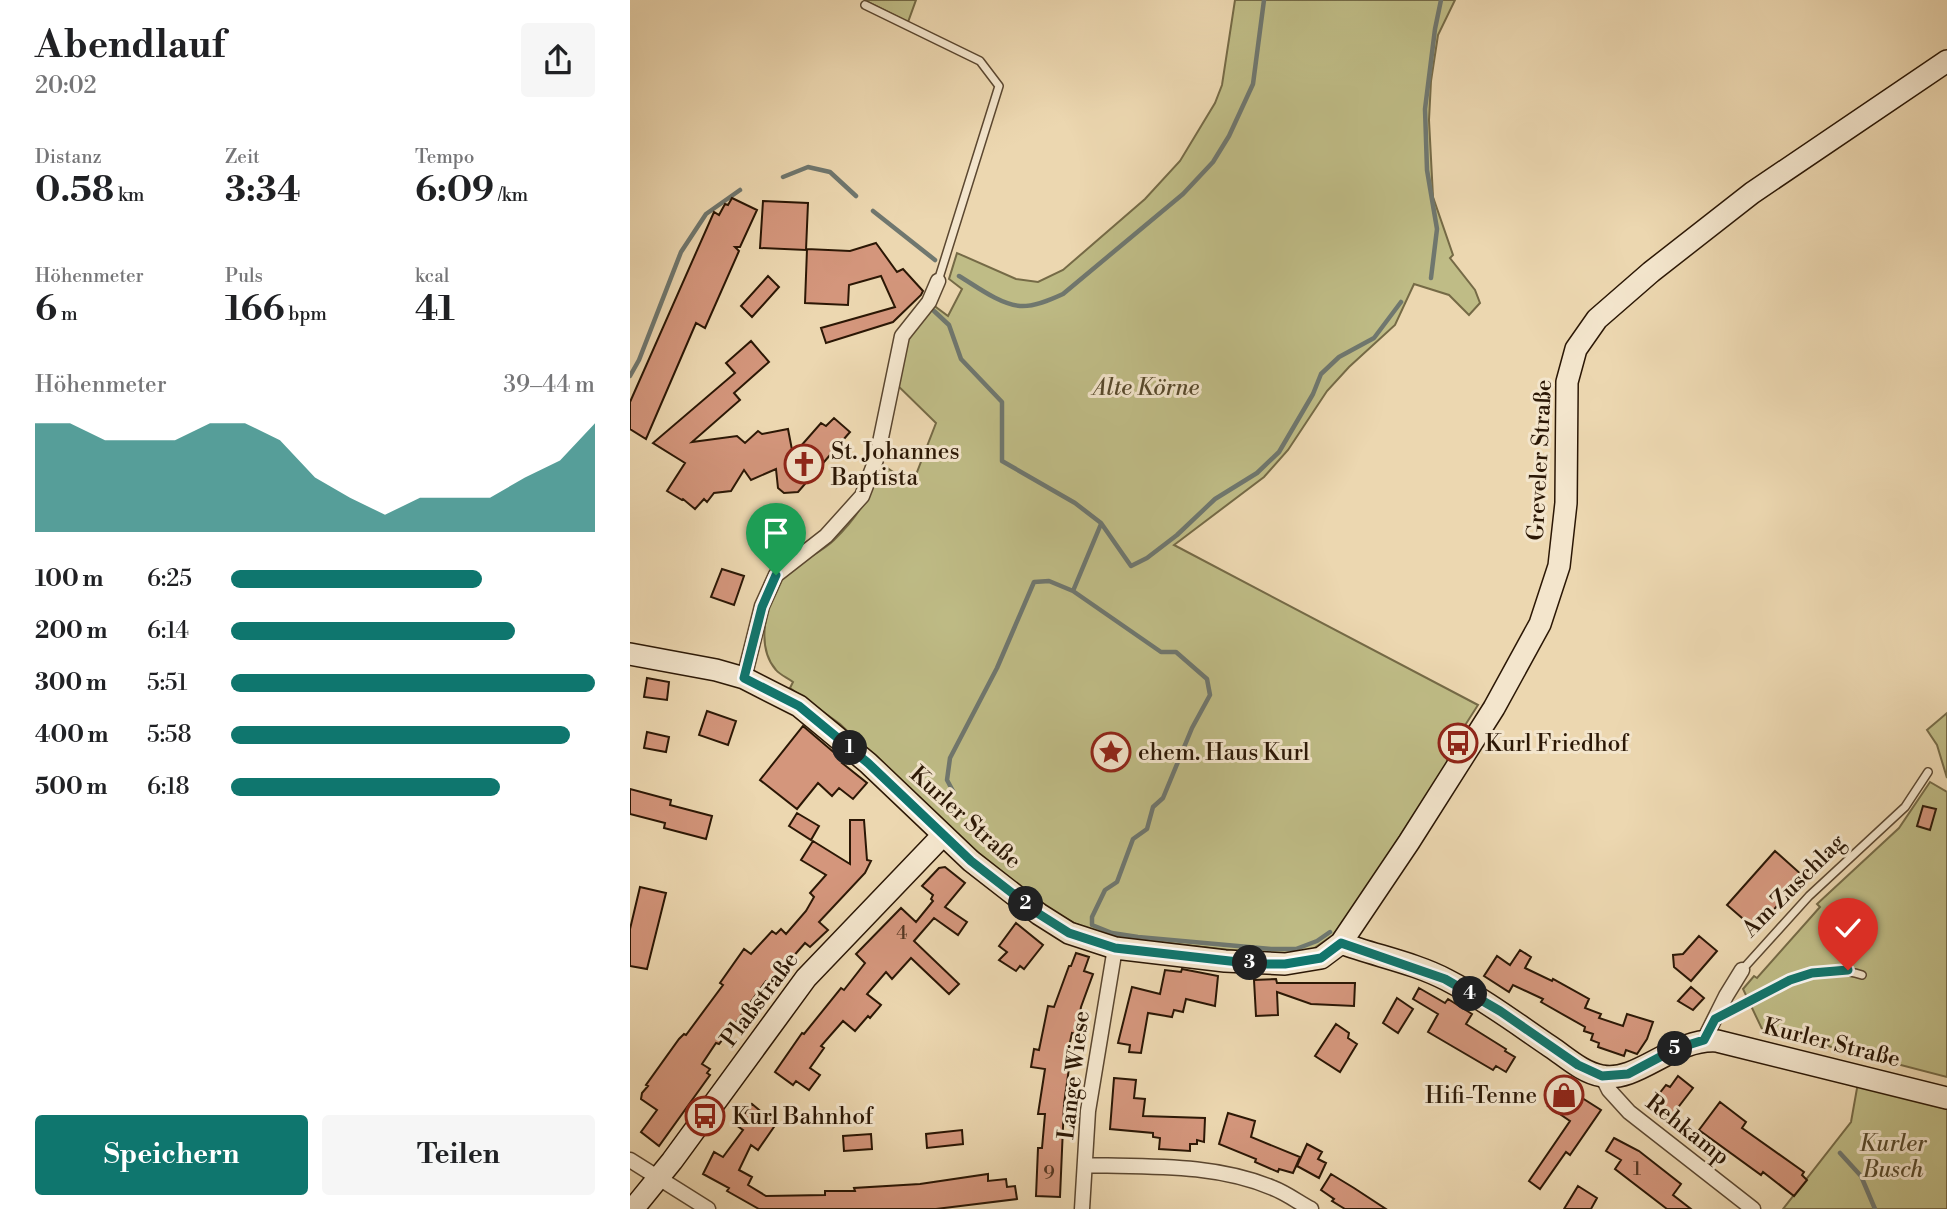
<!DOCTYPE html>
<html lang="de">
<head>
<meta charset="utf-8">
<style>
  :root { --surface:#fff; --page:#f6f6f6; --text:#202124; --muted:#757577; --accent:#0f766e }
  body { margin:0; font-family:"Libre Bodoni",serif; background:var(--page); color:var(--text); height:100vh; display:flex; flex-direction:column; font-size:26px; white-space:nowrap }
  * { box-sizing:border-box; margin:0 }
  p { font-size:23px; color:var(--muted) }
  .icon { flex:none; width:38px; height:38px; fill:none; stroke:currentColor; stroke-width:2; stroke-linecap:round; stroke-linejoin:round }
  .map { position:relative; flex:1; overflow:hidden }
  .panel { display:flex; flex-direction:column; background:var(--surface); width:630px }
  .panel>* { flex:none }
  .pin { position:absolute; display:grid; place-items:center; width:60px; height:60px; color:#fff; margin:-72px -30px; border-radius:50% 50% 50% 0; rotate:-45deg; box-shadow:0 0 7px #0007 }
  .pin .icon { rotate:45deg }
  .km { position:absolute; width:35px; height:35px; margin:-18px; border-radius:50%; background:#222; color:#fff; font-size:19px; line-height:35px; text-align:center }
  .round { display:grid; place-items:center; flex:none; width:74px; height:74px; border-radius:7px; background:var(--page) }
  .head { display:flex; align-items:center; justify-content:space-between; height:119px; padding:0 35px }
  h1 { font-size:38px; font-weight:700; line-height:52px }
  .stats { display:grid; grid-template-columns:repeat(3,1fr); gap:10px; height:119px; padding:7px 35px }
  .stats div { display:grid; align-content:center }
  .stats b { font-size:35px; font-weight:700 }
  .stats small { font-size:19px; font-weight:400 }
  .stats p { font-size:19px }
  .chart { height:196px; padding:14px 35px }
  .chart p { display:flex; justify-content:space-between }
  .chart svg { width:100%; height:126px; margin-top:7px; fill:var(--accent); opacity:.7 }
  .button { display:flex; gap:14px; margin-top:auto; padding:14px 35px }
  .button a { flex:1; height:80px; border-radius:7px; background:var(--accent); color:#fff; font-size:28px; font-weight:700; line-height:80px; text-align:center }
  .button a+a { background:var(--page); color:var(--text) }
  ul { padding:0 35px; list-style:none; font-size:23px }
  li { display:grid; grid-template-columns:112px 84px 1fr; align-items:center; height:52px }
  li i { height:18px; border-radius:9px; background:var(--accent) }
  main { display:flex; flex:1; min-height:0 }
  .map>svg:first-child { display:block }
  .green { fill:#bfbc86; stroke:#756a46; stroke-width:2 }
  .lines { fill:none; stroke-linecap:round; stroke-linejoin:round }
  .stream { stroke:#6f776f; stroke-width:4.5 }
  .building { fill:#d4967c; stroke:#2b1705; stroke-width:2 }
  .lane-casing { stroke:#5b4730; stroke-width:10 }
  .street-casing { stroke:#5b4730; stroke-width:17 }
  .secondary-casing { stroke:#2b1705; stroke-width:24 }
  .lane { stroke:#f3e5cc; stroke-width:7 }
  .street { stroke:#f3e5cc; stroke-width:14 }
  .secondary { stroke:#f3e5cc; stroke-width:21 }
  .route-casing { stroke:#fff; stroke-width:14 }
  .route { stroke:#0f766e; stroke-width:9 }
  .labels { text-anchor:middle; stroke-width:6; stroke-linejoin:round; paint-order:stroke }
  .number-label { font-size:19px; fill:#553723 }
  .park-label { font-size:23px; font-style:italic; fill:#57492c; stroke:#f3e5cc }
  .poi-label { font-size:23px; fill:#2b1705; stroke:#f3e5cc; text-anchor:start }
  .street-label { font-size:23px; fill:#2b1705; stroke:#f3e5cc }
</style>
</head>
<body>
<main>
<section class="panel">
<div class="head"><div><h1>Abendlauf</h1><p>20:02</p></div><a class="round"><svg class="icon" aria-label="share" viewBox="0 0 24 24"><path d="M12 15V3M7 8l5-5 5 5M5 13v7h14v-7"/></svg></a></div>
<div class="stats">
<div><p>Distanz</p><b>0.58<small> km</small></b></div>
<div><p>Zeit</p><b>3:34</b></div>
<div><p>Tempo</p><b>6:09<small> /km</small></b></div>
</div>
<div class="stats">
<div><p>Höhenmeter</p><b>6<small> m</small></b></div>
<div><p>Puls</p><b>166<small> bpm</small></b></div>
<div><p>kcal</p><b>41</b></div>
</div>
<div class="chart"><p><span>Höhenmeter</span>39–44 m</p>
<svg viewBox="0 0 160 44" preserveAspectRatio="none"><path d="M0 44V6L10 6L20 12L30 12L40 12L50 6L60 6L70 12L80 25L90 32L100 38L110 32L120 32L130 32L140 25L150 19L160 6V44z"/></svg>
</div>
<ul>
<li><b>100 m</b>6:25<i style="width:69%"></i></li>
<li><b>200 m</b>6:14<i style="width:78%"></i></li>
<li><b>300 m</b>5:51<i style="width:100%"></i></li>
<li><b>400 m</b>5:58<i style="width:93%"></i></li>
<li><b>500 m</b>6:18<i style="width:74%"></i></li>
</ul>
<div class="button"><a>Speichern</a><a>Teilen</a></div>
</section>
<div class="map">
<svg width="1317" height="1209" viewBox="0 0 1317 1209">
  <rect width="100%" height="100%" fill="#ecd7b0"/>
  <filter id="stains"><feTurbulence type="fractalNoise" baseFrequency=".00286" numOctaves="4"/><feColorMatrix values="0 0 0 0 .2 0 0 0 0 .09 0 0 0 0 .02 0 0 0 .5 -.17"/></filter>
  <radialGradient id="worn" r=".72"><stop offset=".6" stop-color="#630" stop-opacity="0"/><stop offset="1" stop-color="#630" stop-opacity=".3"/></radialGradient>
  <path class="green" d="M 234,0 L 286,0 L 278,22 Z
    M 605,0 L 825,0 L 808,35 L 801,81 L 799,120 L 803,197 L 823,255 L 820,258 L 845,290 L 850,303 L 839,315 L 819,295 L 784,284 L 765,325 L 719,367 L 697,391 L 658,450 L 634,477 L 544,545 L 848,705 L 818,752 L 817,764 L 722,910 L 703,935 L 683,949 L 661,953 L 626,953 L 494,938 L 472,934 L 446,924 L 416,907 L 325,834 L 210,724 L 160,688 L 163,682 C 158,678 150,675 146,670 C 125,646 136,602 152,579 C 163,564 190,554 204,540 C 228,517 240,495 253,465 L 282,485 L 306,423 L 263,381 L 272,336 L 299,302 L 318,316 L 332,289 L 319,279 L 327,253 L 386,279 L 408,282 L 433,270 L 515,199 L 550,161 L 585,103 L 592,85 Z
    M 1317,713 L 1317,778 L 1307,745 L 1297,730 Z
    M 1300,782 L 1317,792 L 1317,1077 L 1132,1029 L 1113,989 L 1124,976 L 1127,978 L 1190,907 L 1187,904 L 1269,828 Z
    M 1229,1077 L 1317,1106 L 1317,1209 L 1153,1209 L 1221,1122 Z"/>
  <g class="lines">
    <path class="stream" d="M 153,177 L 178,167 L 200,172 L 226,196
      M 243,211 L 305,260
      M 329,276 C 346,286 369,304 390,306 C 404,307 420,300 433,294 L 553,194 L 583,162 L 599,136 L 623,84 L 634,0
      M 801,278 L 807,229 L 797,170 L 795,109 L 805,29 L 811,0
      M 304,311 L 319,325 L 331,359 L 372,402 L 372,461 L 445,503 L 471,523 L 501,566 L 517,558 L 547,535 L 585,499 L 627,473 L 649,452 L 683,394 L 691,374 L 709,357 L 744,338 L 771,302
      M 0,376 L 9,360 L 51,252 L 76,214 L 110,190
      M 443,591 L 471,524
      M 324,793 L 317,780 L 320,758 L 367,668 L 404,582 L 419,581 L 443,591 L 531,652 L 546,652 L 577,679 L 580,695 L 562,728 L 533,798 L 523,807 L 517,829 L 503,839 L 487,882 L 475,890 L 462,917 L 462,925 L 482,933 L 508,937 L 641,949 L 666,949 L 687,941 L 700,932
      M 1210,1153 L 1231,1176 L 1245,1209"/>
  </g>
  <path class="building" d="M 102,198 L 127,210 L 110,247 L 105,247 L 109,251 L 75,328 L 66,323 L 16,439 L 0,429 L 0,402 L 84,212 L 89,215 L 95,204 L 98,205 Z
    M 133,201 L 178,203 L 176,250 L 130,248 Z
    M 246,243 L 267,272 L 273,269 L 293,291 L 291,295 L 263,322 L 196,343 L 191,328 L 265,307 L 251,276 L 219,285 L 218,305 L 175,303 L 177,249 L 220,251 Z
    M 138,276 L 149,287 L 122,317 L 111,306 Z
    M 121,341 L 139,362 L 104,393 L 110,400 L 62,442 L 107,436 L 115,443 L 128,431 L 132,434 L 158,429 L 163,455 L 191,423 L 196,426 L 204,418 L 220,432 L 168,492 L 154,493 L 148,488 L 146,469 L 121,480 L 114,470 L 101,491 L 84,493 L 77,502 L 74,499 L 65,509 L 53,499 L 52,500 L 37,491 L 55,463 L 23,443 L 105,373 L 96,363 Z
    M 92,569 L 114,576 L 104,605 L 81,597 Z
    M 17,678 L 39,682 L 37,700 L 14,697 Z
    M 77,711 L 106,721 L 98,745 L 69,735 Z
    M 173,726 L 214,761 L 212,763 L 237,783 L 223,799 L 209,788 L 202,796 L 188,783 L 167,809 L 130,780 Z
    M 17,732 L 39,737 L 36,752 L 14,748 Z
    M 0,789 L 41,800 L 40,805 L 82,816 L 76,839 L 34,828 L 35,823 L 0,814 Z
    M 1293,806 L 1306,809 L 1300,830 L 1287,826 Z
    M 167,813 L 189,826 L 181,840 L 159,826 Z
    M 220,820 L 234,820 L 237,860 L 241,861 L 235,873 L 189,922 L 198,930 L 180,947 L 175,943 L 141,982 L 136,981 L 107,1021 L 89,1044 L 86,1043 L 72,1064 L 80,1069 L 77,1073 L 80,1075 L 29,1146 L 11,1132 L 27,1110 L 11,1099 L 12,1093 L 18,1086 L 16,1085 L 49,1039 L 54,1034 L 56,1035 L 93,985 L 90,983 L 114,949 L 121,954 L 142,931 L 146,934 L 151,929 L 156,934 L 176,911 L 184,897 L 180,893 L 196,875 L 171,860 L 183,841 L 220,864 Z
    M 1145,851 L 1173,876 L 1126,930 L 1097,905 Z
    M 315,867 L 335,883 L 315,907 L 337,922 L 328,935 L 304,918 L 284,941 L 329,984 L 319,994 L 281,958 L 262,979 L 256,972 L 237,994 L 251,1005 L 240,1018 L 238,1016 L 225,1031 L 213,1021 L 191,1046 L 194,1048 L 180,1068 L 190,1075 L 179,1090 L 166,1081 L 163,1085 L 145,1072 L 172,1033 L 174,1034 L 211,988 L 214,990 L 235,963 L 226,954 L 271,908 L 286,922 L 303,901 L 301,899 L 303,895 L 292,886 L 309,868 Z
    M 10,887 L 36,893 L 17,969 L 0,966 L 0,929 Z
    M 386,923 L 413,945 L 394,969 L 390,966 L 386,971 L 369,960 L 377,952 L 369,946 Z
    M 1069,936 L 1087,951 L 1061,981 L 1044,967 L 1043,955 L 1053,954 Z
    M 890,950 L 901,957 L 895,968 L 922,981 L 923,979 L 959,999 L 955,1008 L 971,1014 L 969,1018 L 993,1026 L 997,1014 L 1023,1022 L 1017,1039 L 1007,1054 L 996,1050 L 994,1056 L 968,1047 L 969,1043 L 961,1040 L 963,1034 L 954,1031 L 955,1027 L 911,1002 L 913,999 L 883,985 L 879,992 L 854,976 L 867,956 L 880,965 Z
    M 446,953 L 459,957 L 454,971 L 463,974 L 451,1007 L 446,1034 L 442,1033 L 436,1060 L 440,1061 L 434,1104 L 430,1197 L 406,1196 L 408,1148 L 412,1148 L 415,1114 L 408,1114 L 415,1069 L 401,1067 L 404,1049 L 409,1050 L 418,1006 L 424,1007 L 439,966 L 441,966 Z
    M 552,969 L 588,976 L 585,1006 L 556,999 L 553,1012 L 544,1010 L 542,1017 L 518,1013 L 511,1053 L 499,1052 L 500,1045 L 488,1043 L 502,987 L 530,994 L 535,970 L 551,972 Z
    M 646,979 L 647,983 L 725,983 L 724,1006 L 681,1004 L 647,992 L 648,1015 L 626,1016 L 624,980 Z
    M 1061,987 L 1074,998 L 1063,1010 L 1048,1001 Z
    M 789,988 L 815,1003 L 818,999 L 842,1014 L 836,1024 L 876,1049 L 875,1051 L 885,1057 L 876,1072 L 866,1066 L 863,1070 L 798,1032 L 808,1014 L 783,999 Z
    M 767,998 L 783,1009 L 768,1033 L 753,1023 Z
    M 706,1024 L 719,1033 L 718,1038 L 727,1044 L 710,1072 L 685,1056 Z
    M 1048,1076 L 1063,1088 L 1036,1123 L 1018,1108 L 1036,1085 L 1040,1087 Z
    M 484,1078 L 506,1080 L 504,1098 L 515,1099 L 513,1116 L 575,1118 L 574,1142 L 567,1140 L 567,1144 L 560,1144 L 560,1151 L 529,1149 L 530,1138 L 523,1137 L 523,1133 L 480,1129 Z
    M 930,1078 L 951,1093 L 949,1096 L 971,1110 L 940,1155 L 936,1152 L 910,1189 L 899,1181 L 940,1121 L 918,1106 L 922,1102 L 916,1098 Z
    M 1090,1102 L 1116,1122 L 1112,1128 L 1174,1172 L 1172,1175 L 1177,1180 L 1164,1196 L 1133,1172 L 1131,1175 L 1069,1130 Z
    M 122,1104 L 146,1124 L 128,1150 L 121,1145 L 109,1170 L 122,1177 L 118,1185 L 136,1196 L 195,1195 L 195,1191 L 225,1191 L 224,1188 L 290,1184 L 358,1174 L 358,1181 L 376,1179 L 377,1187 L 385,1186 L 387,1199 L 306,1209 L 129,1209 L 97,1191 L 99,1188 L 73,1174 L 84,1152 L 93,1157 L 113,1130 L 106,1125 Z
    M 598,1113 L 625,1121 L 621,1137 L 670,1157 L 663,1173 L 649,1169 L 648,1172 L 625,1162 L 626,1159 L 589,1144 Z
    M 332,1130 L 333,1144 L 297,1148 L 296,1134 Z
    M 241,1134 L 242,1149 L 214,1151 L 213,1136 Z
    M 984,1138 L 1009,1151 L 1051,1184 L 1043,1195 L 1061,1209 L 1037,1209 L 985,1169 L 991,1160 L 976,1151 Z
    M 677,1144 L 692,1152 L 688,1159 L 696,1163 L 689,1178 L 667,1166 Z
    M 701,1174 L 724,1188 L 756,1209 L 715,1209 L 702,1201 L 704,1199 L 691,1190 Z
    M 948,1186 L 967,1198 L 961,1209 L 934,1209 Z"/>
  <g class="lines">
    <defs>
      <path id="lane" d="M 235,5 L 350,61 L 369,86 L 308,281
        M 1112,970 L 1179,896 L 1275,807 L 1298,772
        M 1089,1017 C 1131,994 1182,958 1232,975"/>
      <path id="street" d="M 114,678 L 132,606 L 146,575 L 196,536 L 232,496 L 247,457 L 272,336 L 299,302 L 308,281
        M 1074,1040 L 1096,996 L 1112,970
        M 972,1076 L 979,1090 L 999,1112 L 1123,1209
        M 0,1160 L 78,1209
        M 455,1165 C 517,1167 584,1163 643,1188 C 656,1193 668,1202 681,1209
        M 452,1209 L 458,1111 L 485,948"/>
      <path id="secondary" d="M 0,654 L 86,670 L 114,678 L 169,706 L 238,763 L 341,861 L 409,914 L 439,933 L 485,948 L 595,961 L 655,964 L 691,958 L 711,943 L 779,842 L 864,708 L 910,624 L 929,566 L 936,503 L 937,382 L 946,349 L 967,319 L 1021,272 L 1122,193 L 1317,61
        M 711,943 C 746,956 785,963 817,980 C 854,999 887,1024 921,1047 C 936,1057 953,1073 972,1076 C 1008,1083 1043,1038 1087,1041 L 1317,1098
        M 3,1209 L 42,1161 L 176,978 L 313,835"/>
    </defs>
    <use href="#lane" class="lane-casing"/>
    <use href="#street" class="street-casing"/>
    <use href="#secondary" class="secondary-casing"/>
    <use href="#lane" class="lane"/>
    <use href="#street" class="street"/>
    <use href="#secondary" class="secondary"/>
  </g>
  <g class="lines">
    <defs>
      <path id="route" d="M 146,575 L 132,607 L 114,678 L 169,706 L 238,763 L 341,861 L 409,914 L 439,933 L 485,948 L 626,964 L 655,964 L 691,958 L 711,943 L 815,979 L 870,1011 L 948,1065 L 972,1076 L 998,1074 L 1045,1049 L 1074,1040 L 1085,1019 L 1160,980 L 1182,973 L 1218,970"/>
    </defs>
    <use href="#route" class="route-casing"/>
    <use href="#route" class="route"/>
  </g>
  <defs>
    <symbol id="church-ring" viewBox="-11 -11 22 22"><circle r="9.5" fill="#f3e5cc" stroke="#8f2418" stroke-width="1.5"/><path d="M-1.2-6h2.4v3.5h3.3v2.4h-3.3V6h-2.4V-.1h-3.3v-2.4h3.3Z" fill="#8f2418"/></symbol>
    <symbol id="bus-ring" viewBox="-11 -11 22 22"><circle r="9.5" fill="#f3e5cc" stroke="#8f2418" stroke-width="1.5"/><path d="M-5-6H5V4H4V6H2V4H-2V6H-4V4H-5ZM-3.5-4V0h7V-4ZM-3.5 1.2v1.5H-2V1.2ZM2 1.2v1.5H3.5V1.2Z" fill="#8f2418"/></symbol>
    <symbol id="sight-ring" viewBox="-11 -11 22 22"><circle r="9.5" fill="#f3e5cc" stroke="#8f2418" stroke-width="1.5"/><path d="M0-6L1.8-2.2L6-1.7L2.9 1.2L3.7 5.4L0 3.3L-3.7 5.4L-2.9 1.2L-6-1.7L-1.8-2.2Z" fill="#8f2418"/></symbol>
    <symbol id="shop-ring" viewBox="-11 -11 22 22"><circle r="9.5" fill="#f3e5cc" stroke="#8f2418" stroke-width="1.5"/><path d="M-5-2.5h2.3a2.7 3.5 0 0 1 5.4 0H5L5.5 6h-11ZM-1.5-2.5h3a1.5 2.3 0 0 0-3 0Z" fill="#8f2418"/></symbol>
  </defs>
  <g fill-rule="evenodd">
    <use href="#church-ring" x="152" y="442" width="44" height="44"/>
    <use href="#bus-ring" x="806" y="721" width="44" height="44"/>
    <use href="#sight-ring" x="459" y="730" width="44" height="44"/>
    <use href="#shop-ring" x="912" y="1073" width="44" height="44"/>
    <use href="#bus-ring" x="53" y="1094" width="44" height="44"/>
  </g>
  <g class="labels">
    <g class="number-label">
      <text x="272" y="939">4</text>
      <text x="1007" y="1175">1</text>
      <text x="419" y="1179">9</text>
    </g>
    <g class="park-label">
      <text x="516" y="395">Alte Körne</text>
      <text x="1263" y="1151">Kurler<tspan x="1263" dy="26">Busch</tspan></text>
    </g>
    <g class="poi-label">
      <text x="201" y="459">St. Johannes<tspan x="201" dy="26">Baptista</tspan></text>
      <text x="855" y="751">Kurl Friedhof</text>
      <text x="508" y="760">ehem. Haus Kurl</text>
      <text x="907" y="1103" text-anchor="end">Hifi-Tenne</text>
      <text x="102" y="1124">Kurl Bahnhof</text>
    </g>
    <g class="street-label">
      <text transform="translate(909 460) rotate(-87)" y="8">Greveler Straße</text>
      <text transform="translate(336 817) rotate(42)" y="8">Kurler Straße</text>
      <text transform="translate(1163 885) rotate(-45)" y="8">Am Zuschlag</text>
      <text transform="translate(129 999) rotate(-53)" y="8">Plaßstraße</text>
      <text transform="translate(1202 1042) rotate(14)" y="8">Kurler Straße</text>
      <text transform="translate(443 1075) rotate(-83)" y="8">Lange Wiese</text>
      <text transform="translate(1058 1129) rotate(38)" y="8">Rehkamp</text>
    </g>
  </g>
  <rect width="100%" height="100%" filter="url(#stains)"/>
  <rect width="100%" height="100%" fill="url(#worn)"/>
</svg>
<div class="pin" style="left:146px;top:575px;background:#1e9e55"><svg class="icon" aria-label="arrive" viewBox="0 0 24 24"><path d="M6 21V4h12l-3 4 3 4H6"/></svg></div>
<div class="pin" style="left:1218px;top:970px;background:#d93025"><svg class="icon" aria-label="check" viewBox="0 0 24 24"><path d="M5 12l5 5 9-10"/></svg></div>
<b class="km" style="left:220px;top:748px">1</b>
<b class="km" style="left:396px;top:904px">2</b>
<b class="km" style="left:620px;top:963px">3</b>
<b class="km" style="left:840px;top:994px">4</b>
<b class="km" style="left:1045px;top:1049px">5</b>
</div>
</main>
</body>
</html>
